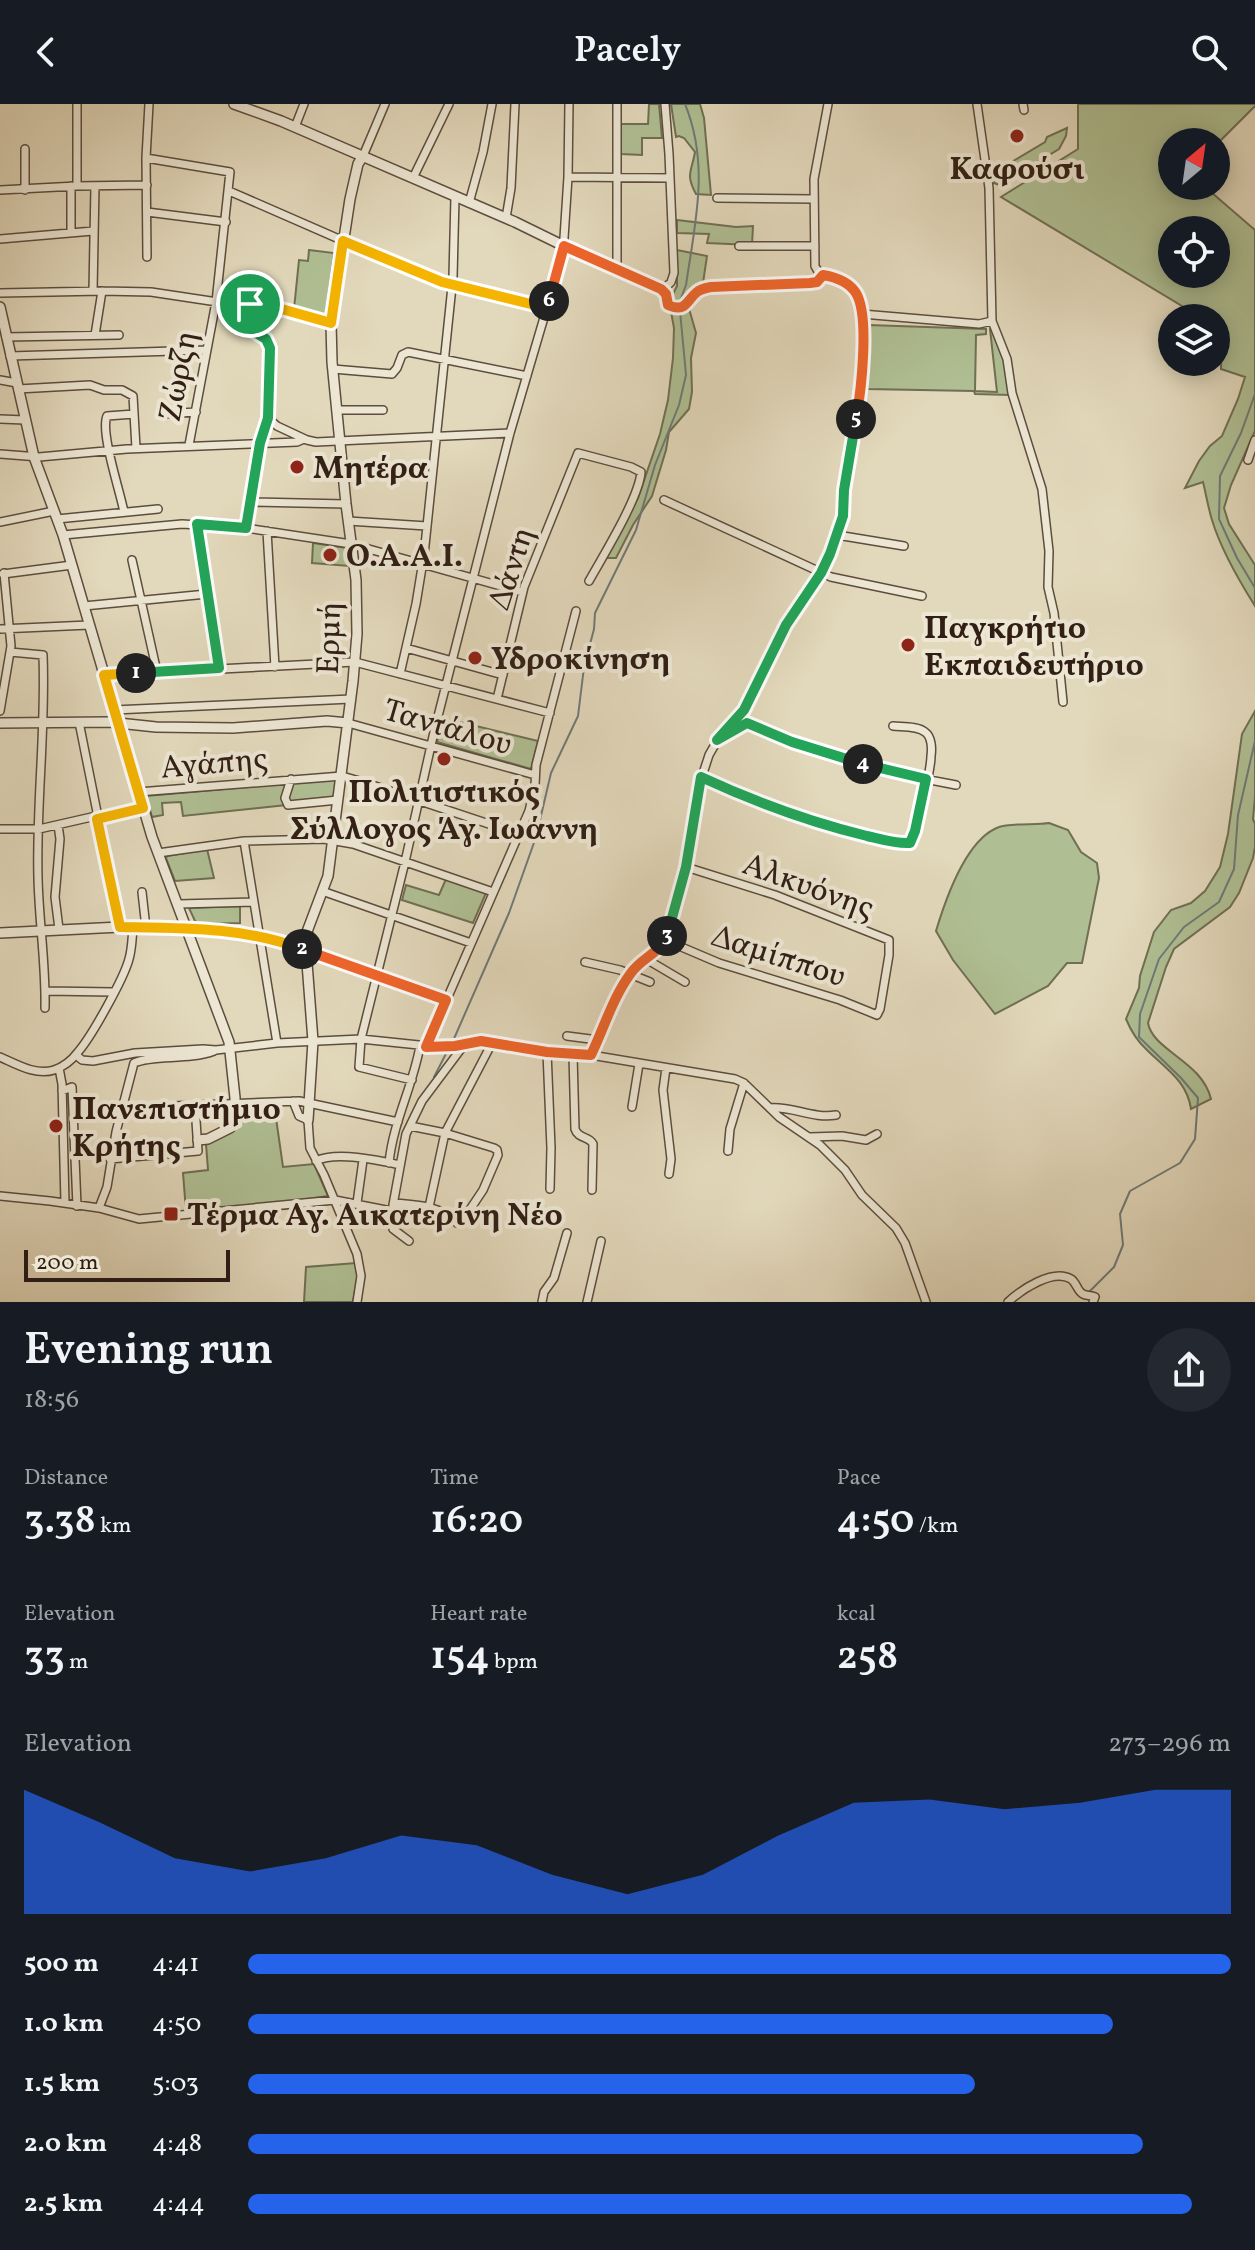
<!DOCTYPE html>
<html lang="en">
<head>
<meta charset="utf-8">
<style>
  :root { --surface:#171b24; --page:#242831; --text:#f1f3f6; --muted:#9ea1a6; --accent:#2563eb }
  body { margin:0; font-family:Vollkorn,serif; background:var(--page); color:var(--text); height:100vh; display:flex; flex-direction:column; font-size:30px; white-space:nowrap }
  * { box-sizing:border-box; margin:0 }
  p { font-size:26px; color:var(--muted) }
  .icon { flex:none; width:44px; height:44px; fill:none; stroke:currentColor; stroke-width:2; stroke-linecap:round; stroke-linejoin:round }
  .map { position:relative; height:1198px; overflow:hidden }
  .side { display:flex; flex-direction:column; background:var(--surface); flex:1 }
  .side>* { flex:none }
  .needle { width:52px; rotate:29deg }
  .fabs { position:absolute; left:1158px; top:24px; display:grid; gap:16px }
  .fabs a { display:grid; place-items:center; width:72px; height:72px; border-radius:50%; background:var(--surface); box-shadow:0 4px 20px #0003; font-size:40px }
  .scale { position:absolute; left:24px; bottom:20px; width:206px; box-sizing:border-box; padding-left:8px; border:4px solid #311f15; border-top:0; font-size:22px; line-height:28px; white-space:nowrap; color:#311f15; -webkit-text-stroke:6px #ece6d3; paint-order:stroke }
  .pin { position:absolute; display:grid; place-items:center; width:68px; height:68px; color:#fff; margin:-34px; border:4px solid #fff; border-radius:50%; box-shadow:0 2px 8px #0007 }
  .km { position:absolute; width:40px; height:40px; margin:-20px; border-radius:50%; background:#222; color:#fff; font-size:22px; line-height:40px; text-align:center }
  .round { display:grid; place-items:center; flex:none; width:84px; height:84px; border-radius:42px; background:var(--page) }
  .head { display:flex; align-items:center; justify-content:space-between; height:136px; padding:0 24px }
  h1 { font-size:44px; font-weight:600; line-height:60px }
  .metrics { display:grid; grid-template-columns:repeat(3,1fr); gap:12px; height:136px; padding:8px 24px }
  .metrics div { display:grid; align-content:center }
  .metrics b { font-size:40px; font-weight:600 }
  .metrics small { font-size:22px; font-weight:400 }
  .metrics p { font-size:22px }
  .chart { height:224px; padding:16px 24px }
  .chart p { display:flex; justify-content:space-between }
  .chart svg { width:100%; height:144px; margin-top:8px; fill:var(--accent); opacity:.7 }
  ul { padding:0 24px; list-style:none; font-size:26px }
  li { display:grid; grid-template-columns:128px 96px 1fr; align-items:center; height:60px }
  li i { height:20px; border-radius:10px; background:var(--accent) }
  header { display:flex; justify-content:space-between; align-items:center; height:104px; padding:0 24px; background:var(--surface); font-size:36px; font-weight:600 }
  .map>svg:first-child { display:block }
  .green { fill:#afbf93; stroke:#706f54; stroke-width:2; fill-rule:evenodd }
  .lines { fill:none; stroke-linecap:round; stroke-linejoin:round }
  .stream { stroke:#6f7a79; stroke-width:2 }
  .minor-casing { stroke:#5d4d3e; stroke-width:10 }
  .tertiary-casing { stroke:#5d4d3e; stroke-width:12 }
  .minor { stroke:#ece6d3; stroke-width:7 }
  .tertiary { stroke:#ece6d3; stroke-width:9 }
  .split-1-casing { stroke:#fff; stroke-width:16 }
  .split-2-casing { stroke:#fff; stroke-width:16 }
  .split-3-casing { stroke:#fff; stroke-width:16 }
  .split-4-casing { stroke:#fff; stroke-width:16 }
  .split-5-casing { stroke:#fff; stroke-width:16 }
  .split-6-casing { stroke:#fff; stroke-width:16 }
  .split-7-casing { stroke:#fff; stroke-width:16 }
  .split-1 { stroke:#22a559; stroke-width:10 }
  .split-2 { stroke:#f5b400; stroke-width:10 }
  .split-3 { stroke:#f0652b; stroke-width:10 }
  .split-4 { stroke:#22a559; stroke-width:10 }
  .split-5 { stroke:#22a559; stroke-width:10 }
  .split-6 { stroke:#f0652b; stroke-width:10 }
  .split-7 { stroke:#f5b400; stroke-width:10 }
  .poi-dot { fill:#8f2418; stroke:#ece6d3; stroke-width:3 }
  .labels { text-anchor:middle; stroke-width:8; stroke-linejoin:round; paint-order:stroke }
  .poi-label { font-size:32px; font-weight:bold; fill:#311f15; stroke:#ece6d3; text-anchor:start }
  .street-label { font-size:32px; fill:#311f15; stroke:#ece6d3 }
</style>
</head>
<body>
<header><svg class="icon" aria-label="back" viewBox="0 0 24 24"><path d="M15 5l-7 7 7 7"/></svg>Pacely<svg class="icon" aria-label="search" viewBox="0 0 24 24"><circle cx="10" cy="10" r="6"/><path d="M15 15l6 6"/></svg></header>
<div class="map">
<svg width="1255" height="1198" viewBox="0 0 1255 1198">
  <rect width="100%" height="100%" fill="#e2d8bb"/>
  <filter id="stains"><feTurbulence type="fractalNoise" baseFrequency=".0025" numOctaves="4"/><feColorMatrix values="0 0 0 0 .2 0 0 0 0 .09 0 0 0 0 .02 0 0 0 .5 -.17"/></filter>
  <radialGradient id="worn" r=".72"><stop offset=".6" stop-color="#630" stop-opacity="0"/><stop offset="1" stop-color="#630" stop-opacity=".3"/></radialGradient>
  <path class="green" d="M 649,0 L 659,0 L 662,34 L 642,34 L 642,51 L 621,50 L 621,20 L 648,20 Z
    M 671,0 L 700,0 L 704,14 L 711,91 L 696,90 C 685,70 692,67 695,48 L 684,34 L 679,32 L 676,33 Z
    M 1078,0 L 1255,0 L 1255,2 L 1216,41 L 1216,38 L 1172,38 L 1172,82 L 1204,82 L 1255,126 L 1255,327 L 1231,381 L 1224,404 L 1229,420 L 1255,461 L 1255,502 C 1238,475 1221,446 1212,416 C 1208,403 1206,390 1203,378 L 1185,384 L 1199,357 L 1210,342 L 1222,332 L 1238,295 L 1245,273 L 1221,265 L 1222,227 L 1216,223 L 1216,214 L 1202,214 L 1001,93 L 1078,45 ZM 1172,126 L 1216,126 L 1216,170 L 1172,170 Z
    M 1067,24 L 1066,32 L 1059,45 L 999,81 L 994,79 L 995,68 L 1045,38 L 1047,33 Z
    M 677,116 L 736,123 L 753,122 L 752,141 L 707,139 L 709,130 L 677,129 Z
    M 309,146 L 334,149 L 325,214 L 294,205 L 299,156 L 308,157 Z
    M 677,146 L 707,152 L 703,179 C 690,184 689,195 679,202 L 669,198 L 677,182 Z
    M 688,201 L 696,229 L 691,254 L 692,288 L 689,305 L 669,328 L 666,346 L 652,392 L 633,421 L 616,454 L 603,454 L 638,394 L 660,330 L 668,296 L 673,254 L 674,224 L 671,208 L 681,207 Z
    M 868,221 L 986,225 L 986,230 L 976,231 L 975,287 L 997,288 L 990,225 L 992,223 L 1008,265 L 1010,291 L 975,290 L 974,287 L 867,285 Z
    M 313,439 L 347,444 L 349,462 L 312,459 Z
    M 1255,607 L 1255,693 L 1253,715 L 1255,720 L 1255,743 L 1253,754 L 1239,789 L 1230,803 L 1174,845 L 1166,863 L 1148,919 C 1153,947 1202,957 1211,995 L 1191,1005 C 1187,977 1166,965 1147,946 C 1137,937 1131,927 1126,915 L 1139,884 L 1140,872 L 1154,828 L 1171,806 L 1191,799 L 1205,787 L 1220,763 L 1228,730 L 1242,630 Z
    M 443,614 L 538,637 L 531,665 L 437,638 Z
    M 336,675 L 333,696 L 183,712 L 181,698 L 162,699 L 163,711 L 152,713 L 146,692 Z
    M 1049,719 L 1068,726 L 1081,748 L 1097,759 L 1099,774 L 1082,859 L 1067,859 L 1048,882 L 995,910 L 953,856 L 936,827 C 945,797 966,735 999,723 C 1009,719 1037,721 1049,719 Z
    M 207,745 L 214,774 L 175,777 L 166,754 L 167,752 Z
    M 446,775 L 486,789 L 473,819 L 402,796 L 406,781 L 439,791 Z
    M 240,802 L 240,819 L 199,820 L 195,817 L 189,804 Z
    M 276,1014 L 283,1063 L 314,1060 L 328,1092 L 294,1097 L 186,1107 L 183,1069 L 208,1066 L 206,1040 L 239,1023 L 239,1017 Z
    M 356,1159 L 358,1170 L 353,1198 L 304,1198 L 306,1163 Z"/>
  <g class="lines">
    <path class="stream" d="M 680,197 L 686,181 C 695,119 710,61 685,0
      M 1255,290 L 1241,329 L 1220,372 L 1219,415 L 1237,454 L 1255,484
      M 453,937 L 509,809 L 536,733 L 551,669 L 578,612 L 584,563 L 594,525 L 595,509 L 636,426 L 655,361 L 679,301 L 686,271 L 680,207
      M 434,973 L 450,942
      M 1088,1189 L 1114,1163 L 1123,1141 L 1120,1110 L 1130,1087 L 1180,1059 L 1195,1035 L 1198,994 L 1181,974 L 1139,933 L 1140,910 L 1159,855 L 1184,823 L 1219,798 L 1234,765 L 1238,711 L 1255,637"/>
    <defs>
      <path id="minor" d="M 617,0 L 617,166
        M 977,0 L 989,84 L 992,217 L 1007,255 L 1012,289 L 1042,385 L 1049,447 L 1048,483 L 1054,509 L 1063,598
        M 1023,0 L 1024,6
        M 295,23 L 304,0
        M 363,52 L 385,0
        M 146,54 L 230,68 L 216,198 L 189,341
        M 568,73 L 670,74
        M 413,74 L 449,0
        M 77,82 L 77,0
        M 0,86 L 77,82 L 147,81
        M 25,86 L 25,45
        M 229,87 L 426,173 L 452,181 L 547,204
        M 717,94 L 813,95
        M 469,99 L 483,48 L 492,0
        M 147,108 L 226,118
        M 506,114 L 511,84 L 515,0
        M 71,128 L 71,82
        M 0,135 L 93,127
        M 739,142 L 815,142
        M 147,153 L 146,54 L 149,0
        M 663,186 L 671,178 L 674,169 L 669,50 L 665,0
        M 93,187 L 95,82
        M 0,189 L 102,187 L 151,188 L 224,199 L 278,204 L 331,219
        M 250,200 L 250,225 L 266,235 L 270,241 L 267,313 L 277,322 L 307,336 L 316,338 L 510,329
        M 862,210 L 979,220 L 992,217
        M 95,231 L 102,187
        M 6,233 L 119,231
        M 10,252 L 207,246
        M 333,265 L 392,270 L 397,264 L 402,251 L 408,248 L 527,272
        M 0,276 L 17,279
        M 18,285 L 90,281 L 104,286 L 122,286 L 133,292 L 136,344
        M 337,306 L 383,306
        M 161,310 L 196,308
        M 0,315 L 25,316
        M 0,350 L 39,353 L 127,345 L 297,338 L 304,335
        M 1248,356 L 1255,336
        M 664,396 L 831,473 L 922,492
        M 249,398 L 346,400
        M 124,408 C 120,387 100,328 107,312 L 134,310
        M 57,415 L 158,405
        M 348,417 L 427,422
        M 0,418 L 54,407
        M 197,420 L 219,564
        M 246,424 L 260,339 L 268,314
        M 267,427 L 275,563
        M 63,431 L 182,420 L 246,424 L 351,440 L 522,488
        M 837,431 L 904,442
        M 132,456 L 157,568
        M 3,470 L 72,461
        M 84,502 L 207,490
        M 0,525 L 89,521
        M 406,544 L 503,571
        M 10,548 L 43,551 C 46,626 36,700 38,774 C 39,818 46,861 45,904
        M 400,570 L 416,500 L 424,451 L 453,173 L 455,93
        M 104,571 L 355,558 L 550,609
        M 497,595 L 524,483 L 578,349 L 631,363 L 641,368 C 639,394 603,452 589,477
        M 114,606 L 351,595
        M 0,607 L 11,542 L 4,469
        M 79,618 L 120,823
        M 348,619 L 535,671
        M 724,631 L 747,619 C 763,624 777,632 793,638 C 846,658 901,671 956,681
        M 701,673 C 755,698 809,718 867,732 C 881,735 895,740 910,739 C 916,729 931,666 931,652 C 932,645 932,633 925,628 C 918,622 902,623 893,622
        M 291,675 L 285,694 L 288,701 L 338,696
        M 138,688 L 342,672 L 363,678 L 519,730
        M 97,715 L 143,704
        M 58,721 L 60,735 L 55,793 L 59,825
        M 0,725 L 39,725 L 96,712
        M 244,737 L 277,939
        M 158,749 L 244,737 L 324,735 L 353,740 L 493,788
        M 322,787 L 471,839
        M 142,788 L 146,824
        M 179,800 L 254,798
        M 665,836 L 719,859 L 840,896 L 877,911 L 880,905 L 889,851 L 889,836 L 775,791 L 686,763
        M 646,855 L 685,878
        M 585,858 L 620,866 L 650,878
        M 46,887 L 113,888
        M 567,932 L 598,936
        M 426,943 L 529,707 L 535,681 L 536,661 L 576,507
        M 547,948 L 551,1044 L 550,1085
        M 76,951 L 82,956 L 93,957 L 135,949 L 203,945 L 216,946 L 277,939 L 361,935 L 438,943 L 481,937 L 547,948 L 591,951 L 735,975 L 744,979 L 779,1013 L 820,1041 L 845,1066 L 862,1091 L 896,1124 L 905,1139 L 926,1198
        M 573,951 L 575,1025 C 578,1035 589,1032 593,1040 L 592,1086
        M 591,951 L 620,887 L 630,870 L 638,860 L 656,848 L 666,834 L 686,763 L 697,688 L 709,651 L 721,630 L 744,606 L 786,521 L 821,469 L 834,441 L 843,412 L 844,386 L 861,288 L 862,210 L 854,187 L 838,175 L 819,169 L 815,162 L 814,75 L 828,0
        M 0,953 C 16,960 36,972 54,966 C 63,963 72,956 78,948 C 92,932 124,874 129,855 C 132,845 132,834 133,824
        M 59,964 L 62,980 L 65,1099
        M 666,964 L 663,986 L 671,1055 L 669,1070
        M 412,976 L 359,963 L 361,935 L 405,758 L 434,628 L 510,329 L 563,149 L 568,73 L 569,0
        M 62,987 L 72,983 L 77,1102
        M 293,997 L 299,1012 L 308,1016 L 310,1044 L 324,1071 L 357,1150 L 361,1172 L 357,1198
        M 632,1003 L 639,960
        M 123,1004 L 299,997 L 398,1018
        M 770,1004 C 792,1002 813,1015 836,1011
        M 810,1033 L 842,1032 L 866,1036 L 877,1030
        M 728,1047 L 730,1025 L 744,979
        M 110,1055 L 198,1047 L 195,1002
        M 316,1057 C 336,1047 378,1056 400,1061
        M 389,1059 C 393,1018 413,982 420,942
        M 0,1092 L 50,1097 L 99,1104 L 139,1115 L 335,1096 L 391,1107 L 393,1125 L 409,1137
        M 357,1099 L 363,1056
        M 394,1099 C 417,1101 440,1101 457,1119 L 461,1119 L 483,1086 L 498,1051 L 497,1046 L 494,1044 L 445,1029 L 410,1022
        M 393,1101 L 406,1030 L 422,997 L 464,941
        M 429,1103 L 445,1029 L 492,939
        M 99,1104 L 107,1083 L 116,1028 L 134,959 C 155,950 188,957 214,947
        M 542,1198 L 544,1188 L 554,1174 L 567,1129
        M 587,1198 L 601,1137
        M 1008,1198 C 1021,1186 1053,1164 1071,1175 C 1077,1179 1077,1187 1083,1190 C 1086,1192 1091,1191 1095,1193 L 1093,1198"/>
      <path id="tertiary" d="M 234,0 L 281,17 L 515,118 L 564,142 L 657,183 L 664,187 L 667,200 L 672,204 L 683,202 L 697,188 L 711,183 L 810,179 L 817,178 L 823,171
        M 0,203 L 34,353 L 63,431 L 152,733 L 229,938 L 235,994 L 235,1018 L 230,1024 L 208,1035 L 198,1036
        M 0,619 L 109,618 L 156,623 L 233,624 L 327,617 L 348,619
        M 0,829 L 120,823 L 234,828 L 284,838 L 446,896
        M 308,1016 L 313,937 L 305,833 L 328,772 L 353,577 L 357,530 L 356,476 L 346,400 L 332,258 L 331,219 L 350,95 L 358,60 L 363,52"/>
    </defs>
    <use href="#minor" class="minor-casing"/>
    <use href="#tertiary" class="tertiary-casing"/>
    <use href="#minor" class="minor"/>
    <use href="#tertiary" class="tertiary"/>
  </g>
  <g class="lines">
    <defs>
      <path id="split-1" d="M 136,569 L 219,564 L 197,420 L 246,424 L 260,339 L 268,314 L 270,244 L 266,235 L 250,225 L 250,200"/>
      <path id="split-2" d="M 136,569 L 104,571 L 143,704 L 97,715 L 120,823 C 181,824 245,823 302,845"/>
      <path id="split-3" d="M 302,845 L 446,896 L 426,943 L 455,942 L 481,937 L 547,948 L 591,951 C 604,924 613,893 631,869 C 641,854 659,850 667,832"/>
      <path id="split-4" d="M 667,832 L 686,763 L 701,673 C 755,698 809,718 867,732 C 881,735 895,740 910,739 L 915,727 L 926,675 L 863,660"/>
      <path id="split-5" d="M 856,315 L 844,386 L 843,412 L 830,450 L 821,469 L 786,521 L 744,606 L 717,636 L 747,619 L 792,638 L 863,660"/>
      <path id="split-6" d="M 549,197 L 564,142 L 661,185 L 666,190 L 668,201 C 686,209 686,197 697,188 C 702,184 706,184 711,183 L 810,179 L 817,178 L 823,171 C 835,173 849,178 856,189 C 870,212 861,288 856,315"/>
      <path id="split-7" d="M 250,200 L 278,204 L 331,219 L 343,137 L 442,178 L 547,204 L 549,197"/>
    </defs>
    <use href="#split-1" class="split-1-casing"/>
    <use href="#split-2" class="split-2-casing"/>
    <use href="#split-3" class="split-3-casing"/>
    <use href="#split-4" class="split-4-casing"/>
    <use href="#split-5" class="split-5-casing"/>
    <use href="#split-6" class="split-6-casing"/>
    <use href="#split-7" class="split-7-casing"/>
    <use href="#split-1" class="split-1"/>
    <use href="#split-2" class="split-2"/>
    <use href="#split-3" class="split-3"/>
    <use href="#split-4" class="split-4"/>
    <use href="#split-5" class="split-5"/>
    <use href="#split-6" class="split-6"/>
    <use href="#split-7" class="split-7"/>
  </g>
  <g class="poi-dot">
    <circle cx="1017" cy="32" r="8"/>
    <circle cx="297" cy="363" r="8"/>
    <circle cx="330" cy="451" r="8"/>
    <circle cx="908" cy="541" r="8"/>
    <circle cx="475" cy="554" r="8"/>
    <circle cx="444" cy="655" r="8"/>
    <circle cx="56" cy="1022" r="8"/>
    <rect x="163" y="1102" width="16" height="16" rx="4"/>
  </g>
  <g class="labels">
    <g class="poi-label">
      <text x="1017" y="75" text-anchor="middle">Καφούσι</text>
      <text x="313" y="374">Μητέρα</text>
      <text x="346" y="462">Ο.Α.Α.Ι.</text>
      <text x="924" y="534">Παγκρήτιο<tspan x="924" dy="37">Εκπαιδευτήριο</tspan></text>
      <text x="491" y="565">Υδροκίνηση</text>
      <text x="444" y="698" text-anchor="middle">Πολιτιστικός<tspan x="444" dy="37">Σύλλογος Άγ. Ιωάννη</tspan></text>
      <text x="72" y="1015">Πανεπιστήμιο<tspan x="72" dy="37">Κρήτης</tspan></text>
      <text x="187" y="1121">Τέρμα Αγ. Αικατερίνη Νέο</text>
    </g>
    <g class="street-label">
      <text transform="translate(177 272) rotate(-79)" y="11">Ζώρζη</text>
      <text transform="translate(510 464) rotate(-72)" y="11">Δάντη</text>
      <text transform="translate(328 534) rotate(-88)" y="11">Ερμή</text>
      <text transform="translate(448 622) rotate(16)" y="11">Ταντάλου</text>
      <text transform="translate(214 658) rotate(-5)" y="11">Αγάπης</text>
      <text transform="translate(809 781) rotate(20)" y="11">Αλκυόνης</text>
      <text transform="translate(779 851) rotate(18)" y="11">Δαμίππου</text>
    </g>
  </g>
  <rect width="100%" height="100%" filter="url(#stains)"/>
  <rect width="100%" height="100%" fill="url(#worn)"/>
</svg>
<div class="fabs">
<a><svg class="needle" viewBox="-14 -14 28 28"><path d="M0-13l5 13h-10z" fill="#e53935"/><path d="M0 13l5-13h-10z" fill="#9ea1a6"/></svg></a>
<a><svg class="icon" aria-label="locate" viewBox="0 0 24 24"><circle cx="12" cy="12" r="6"/><path d="M12 2v4M12 18v4M2 12h4M18 12h4"/></svg></a>
<a><svg class="icon" aria-label="layers" viewBox="0 0 24 24"><path d="M12 4l9 5-9 5-9-5zM3 14l9 5 9-5"/></svg></a>
</div>
<div class="scale">200 m</div>
<div class="pin" style="left:250px;top:200px;background:#1e9e55"><svg class="icon" aria-label="arrive" viewBox="0 0 24 24"><path d="M6 21V4h12l-3 4 3 4H6"/></svg></div>
<b class="km" style="left:136px;top:569px">1</b>
<b class="km" style="left:302px;top:845px">2</b>
<b class="km" style="left:667px;top:832px">3</b>
<b class="km" style="left:863px;top:660px">4</b>
<b class="km" style="left:856px;top:315px">5</b>
<b class="km" style="left:549px;top:197px">6</b>
</div>
<section class="side">
<div class="head"><div><h1>Evening run</h1><p>18:56</p></div><a class="round"><svg class="icon" aria-label="share" viewBox="0 0 24 24"><path d="M12 15V3M7 8l5-5 5 5M5 13v7h14v-7"/></svg></a></div>
<div class="metrics">
<div><p>Distance</p><b>3.38<small> km</small></b></div>
<div><p>Time</p><b>16:20</b></div>
<div><p>Pace</p><b>4:50<small> /km</small></b></div>
</div>
<div class="metrics">
<div><p>Elevation</p><b>33<small> m</small></b></div>
<div><p>Heart rate</p><b>154<small> bpm</small></b></div>
<div><p>kcal</p><b>258</b></div>
</div>
<div class="chart"><p><span>Elevation</span>273–296 m</p>
<svg viewBox="0 0 160 44" preserveAspectRatio="none"><path d="M0 44V6L10 16L20 27L30 31L40 27L50 20L60 23L70 32L80 38L90 32L100 20L110 10L120 9L130 12L140 10L150 6L160 6V44z"/></svg>
</div>
<ul>
<li><b>500 m</b>4:41<i style="width:100%"></i></li>
<li><b>1.0 km</b>4:50<i style="width:88%"></i></li>
<li><b>1.5 km</b>5:03<i style="width:74%"></i></li>
<li><b>2.0 km</b>4:48<i style="width:91%"></i></li>
<li><b>2.5 km</b>4:44<i style="width:96%"></i></li>
</ul>
</section>
</body>
</html>
